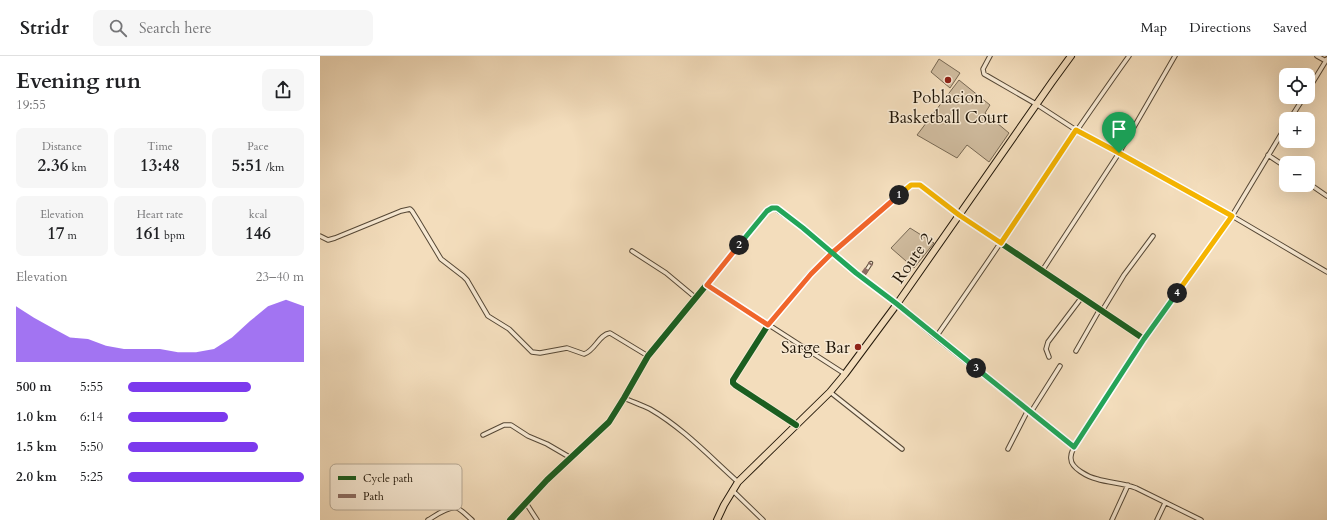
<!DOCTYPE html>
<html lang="en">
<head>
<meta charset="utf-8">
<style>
  :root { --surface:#fff; --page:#f6f6f6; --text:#202124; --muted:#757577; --line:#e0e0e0; --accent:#7c3aed }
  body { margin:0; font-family:Cardo,serif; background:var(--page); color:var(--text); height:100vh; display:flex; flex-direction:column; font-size:15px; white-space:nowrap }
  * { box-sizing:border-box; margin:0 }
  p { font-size:13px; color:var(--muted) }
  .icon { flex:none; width:22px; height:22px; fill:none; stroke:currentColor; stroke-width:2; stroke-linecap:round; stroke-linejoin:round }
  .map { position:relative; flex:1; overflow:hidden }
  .details { display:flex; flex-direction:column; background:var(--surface); width:320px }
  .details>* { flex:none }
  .tools { position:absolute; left:959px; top:12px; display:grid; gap:8px }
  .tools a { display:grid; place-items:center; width:36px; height:36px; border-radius:8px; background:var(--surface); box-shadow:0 4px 16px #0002; font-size:20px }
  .pin { position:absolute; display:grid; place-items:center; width:34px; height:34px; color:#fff; margin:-41px -17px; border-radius:50% 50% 50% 0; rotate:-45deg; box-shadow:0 0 4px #0007 }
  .pin .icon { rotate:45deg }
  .km { position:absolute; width:20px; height:20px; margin:-10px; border-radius:50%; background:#222; color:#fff; font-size:11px; line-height:20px; text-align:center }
  .round { display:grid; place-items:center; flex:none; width:42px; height:42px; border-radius:8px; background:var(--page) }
  .head { display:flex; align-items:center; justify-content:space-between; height:68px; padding:0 16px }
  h1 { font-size:22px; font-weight:700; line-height:30px }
  .metrics { display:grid; grid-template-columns:repeat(3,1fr); gap:6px; height:68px; padding:4px 16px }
  .metrics div { display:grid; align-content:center; border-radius:8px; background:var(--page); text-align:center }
  .metrics b { font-size:17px; font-weight:700 }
  .metrics small { font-size:11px; font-weight:400 }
  .metrics p { font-size:11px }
  .chart { height:112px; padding:8px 16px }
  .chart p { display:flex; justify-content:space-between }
  .chart svg { width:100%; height:72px; margin-top:4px; fill:var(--accent); opacity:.7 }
  ul { padding:0 16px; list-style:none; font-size:13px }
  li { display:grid; grid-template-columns:64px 48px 1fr; align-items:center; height:30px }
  li i { height:10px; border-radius:5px; background:var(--accent) }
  header { display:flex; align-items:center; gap:24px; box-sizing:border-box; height:56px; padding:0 20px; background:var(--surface); border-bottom:1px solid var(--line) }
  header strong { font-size:19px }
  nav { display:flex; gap:22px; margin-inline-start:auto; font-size:14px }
  .search { width:280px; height:36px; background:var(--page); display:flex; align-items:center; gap:10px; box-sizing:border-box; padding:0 14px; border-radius:8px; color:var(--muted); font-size:15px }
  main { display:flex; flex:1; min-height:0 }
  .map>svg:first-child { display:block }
  .green { fill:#cfbb9e; stroke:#786954 }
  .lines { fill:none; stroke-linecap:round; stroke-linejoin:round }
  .pedestrian-casing { stroke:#564836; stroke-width:4.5 }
  .minor-casing { stroke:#564836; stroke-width:5.5 }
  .trunk-casing { stroke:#221709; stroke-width:8 }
  .pedestrian { stroke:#f7e9d3; stroke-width:2.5 }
  .minor { stroke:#f7e9d3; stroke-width:3.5 }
  .trunk { stroke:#f3ddbc; stroke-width:6 }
  .quiet { stroke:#8d6e63; stroke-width:5; stroke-dasharray:10 5; stroke-linecap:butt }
  .cycleway-casing { stroke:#f7e9d3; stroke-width:8 }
  .cycleway { stroke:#1b5e20; stroke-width:6 }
  .split-1-casing { stroke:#fff; stroke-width:8 }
  .split-2-casing { stroke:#fff; stroke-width:8 }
  .split-3-casing { stroke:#fff; stroke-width:8 }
  .split-4-casing { stroke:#fff; stroke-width:8 }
  .split-5-casing { stroke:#fff; stroke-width:8 }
  .split-1 { stroke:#f5b400; stroke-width:5 }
  .split-2 { stroke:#f0652b; stroke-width:5 }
  .split-3 { stroke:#22a559; stroke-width:5 }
  .split-4 { stroke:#22a559; stroke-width:5 }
  .split-5 { stroke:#f5b400; stroke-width:5 }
  .poi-dot { fill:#8f2418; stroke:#f7e9d3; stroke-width:1.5 }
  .labels { text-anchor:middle; stroke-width:3; stroke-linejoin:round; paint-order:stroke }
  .poi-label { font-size:17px; fill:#221709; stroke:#f7e9d3 }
  .street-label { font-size:17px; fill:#221709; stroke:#f7e9d3 }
  .key { fill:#f7e9d3; stroke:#b7aa96; stroke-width:1 }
  .key-label { font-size:11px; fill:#221709 }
</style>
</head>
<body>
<header>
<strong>Stridr</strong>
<div class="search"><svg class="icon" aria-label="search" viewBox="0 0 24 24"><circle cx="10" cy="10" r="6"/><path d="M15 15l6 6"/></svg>Search here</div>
<nav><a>Map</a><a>Directions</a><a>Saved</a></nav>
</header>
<main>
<section class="details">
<div class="head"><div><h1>Evening run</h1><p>19:55</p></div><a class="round"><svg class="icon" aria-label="share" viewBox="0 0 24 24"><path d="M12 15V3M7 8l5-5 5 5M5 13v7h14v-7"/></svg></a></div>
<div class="metrics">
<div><p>Distance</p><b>2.36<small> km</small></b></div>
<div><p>Time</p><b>13:48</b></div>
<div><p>Pace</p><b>5:51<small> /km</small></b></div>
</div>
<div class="metrics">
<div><p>Elevation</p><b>17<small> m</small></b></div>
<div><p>Heart rate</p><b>161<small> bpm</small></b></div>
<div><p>kcal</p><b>146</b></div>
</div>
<div class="chart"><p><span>Elevation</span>23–40 m</p>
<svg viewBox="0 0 160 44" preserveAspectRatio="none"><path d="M0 44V10L10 17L20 23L30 29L40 30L50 34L60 36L70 36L80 36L90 38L100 38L110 36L120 29L130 19L140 10L150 6L160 10V44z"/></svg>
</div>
<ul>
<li><b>500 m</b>5:55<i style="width:70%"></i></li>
<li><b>1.0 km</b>6:14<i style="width:57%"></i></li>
<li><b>1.5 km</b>5:50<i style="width:74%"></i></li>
<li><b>2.0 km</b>5:25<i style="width:100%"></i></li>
</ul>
</section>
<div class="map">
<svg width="1007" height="464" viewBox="0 0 1007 464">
  <rect width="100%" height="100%" fill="#f3ddbc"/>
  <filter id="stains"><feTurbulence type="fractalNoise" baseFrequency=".005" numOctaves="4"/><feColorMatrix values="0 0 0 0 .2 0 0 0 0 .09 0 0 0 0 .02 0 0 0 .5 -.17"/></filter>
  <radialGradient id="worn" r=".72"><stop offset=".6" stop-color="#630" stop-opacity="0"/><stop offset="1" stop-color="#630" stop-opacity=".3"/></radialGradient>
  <path class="green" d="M 619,3 L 640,17 L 630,32 L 611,16 Z
    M 639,24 L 670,49 L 665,57 L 689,77 L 669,106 L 647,89 L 637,102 L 597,79 Z
    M 590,172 L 614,187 L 594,212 L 571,192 Z"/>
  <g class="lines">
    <defs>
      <path id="pedestrian" d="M 542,221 L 551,207"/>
      <path id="minor" d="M 670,0 L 663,13 L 664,18 L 716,48 L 756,74 L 912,160 L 1007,216
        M 997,0 L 1006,5
        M 988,34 L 1007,3
        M 970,63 L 984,41
        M 948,99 L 966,111
        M 988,127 L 1007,140
        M 0,180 L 8,184 L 15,182 L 81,155 L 90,153 L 92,155 L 97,163 L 121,203 L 143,220 L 147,224 L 168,260 L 189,273 L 212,296 L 220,297 L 247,292 L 264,298 C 275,295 279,278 290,277 L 328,300
        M 312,195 L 346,217 L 376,242
        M 722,215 L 799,97 L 855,0
        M 387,229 L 525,318
        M 782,255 L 804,219 L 833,180
        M 616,281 C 681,188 743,92 809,0
        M 756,295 L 780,253
        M 729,301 L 726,293 L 728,286 L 762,241
        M 510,336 L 582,393
        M 304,342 C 313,346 322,349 330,353 C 363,372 390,401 418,426
        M 711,356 L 740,310
        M 476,369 L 415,329 L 413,327 L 413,324 L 448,269 L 491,217 L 547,166 L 593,128 L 600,129 L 639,159 L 824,283
        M 163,379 L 184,369 L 191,369 L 208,380 L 227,388 L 251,402
        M 688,393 L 708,354
        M 412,434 L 443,464
        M 206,447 L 217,464
        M 108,464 C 115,460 128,450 137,452 C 142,454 147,460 152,464
        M 190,464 L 227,424 L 289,366 L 304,342 L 328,300 L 447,155 L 450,153 L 455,152 L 483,172 L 536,217 L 577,248 L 616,281 L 754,391
        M 792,464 L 808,429
        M 837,464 L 845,447
        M 881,464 L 816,432 C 803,427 790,427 777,423 C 768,421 751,412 751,403 C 750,398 753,394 754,391 L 824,283 L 912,160 L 966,70"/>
      <path id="trunk" d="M 397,464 L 404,449 L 418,426 L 510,336 L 525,318 L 577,248 L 732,26 L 751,0"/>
    </defs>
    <use href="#pedestrian" class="pedestrian-casing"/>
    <use href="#minor" class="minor-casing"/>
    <use href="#trunk" class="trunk-casing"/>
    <use href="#pedestrian" class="pedestrian"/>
    <use href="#minor" class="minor"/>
    <use href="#trunk" class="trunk"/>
    <path class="quiet" d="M 541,221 L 551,207"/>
    <defs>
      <path id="cycleway" d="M 476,369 L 415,329 L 413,327 L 413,324 L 448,269 L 491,217 L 547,166 L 593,128 L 600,129 L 639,159 L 824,283
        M 190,464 L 227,424 L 289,366 L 304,342 L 328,300 L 447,155 L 450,153 L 455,152 L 483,172 L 536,217 L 577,248 L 616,281 L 754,391"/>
    </defs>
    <use href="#cycleway" class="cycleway-casing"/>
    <use href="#cycleway" class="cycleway"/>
  </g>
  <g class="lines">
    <defs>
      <path id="split-1" d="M 579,139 L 591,129 L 600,129 L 639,159 L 681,187 L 756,74 L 799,97"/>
      <path id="split-2" d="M 419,189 L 387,229 L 448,269 L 491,218 L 512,197 L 579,139"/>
      <path id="split-3" d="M 419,189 L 447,155 L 452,152 L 457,152 L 483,172 L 536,217 L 577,248 L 656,312"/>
      <path id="split-4" d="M 656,312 L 754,391 L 824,283 L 857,237"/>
      <path id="split-5" d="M 799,97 L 912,160 L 857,237"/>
    </defs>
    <use href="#split-1" class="split-1-casing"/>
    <use href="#split-2" class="split-2-casing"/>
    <use href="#split-3" class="split-3-casing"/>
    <use href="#split-4" class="split-4-casing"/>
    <use href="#split-5" class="split-5-casing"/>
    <use href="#split-1" class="split-1"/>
    <use href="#split-2" class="split-2"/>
    <use href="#split-3" class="split-3"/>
    <use href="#split-4" class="split-4"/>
    <use href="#split-5" class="split-5"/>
  </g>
  <g class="poi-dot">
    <circle cx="628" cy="24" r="4"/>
    <circle cx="538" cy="291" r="4"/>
  </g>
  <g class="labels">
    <g class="poi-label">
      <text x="628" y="47">Poblacion<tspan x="628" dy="20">Basketball Court</tspan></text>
      <text x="530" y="297" text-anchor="end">Sarge Bar</text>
    </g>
    <g class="street-label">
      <text transform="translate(592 202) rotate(-55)" y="6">Route 2</text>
    </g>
  </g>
  <rect x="10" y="408" width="132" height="46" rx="6" class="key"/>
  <rect x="18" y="420" width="18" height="4" fill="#1b5e20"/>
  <rect x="18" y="438" width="18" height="4" fill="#8d6e63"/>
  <g class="key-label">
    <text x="43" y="426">Cycle path</text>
    <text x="43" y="444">Path</text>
  </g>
  <rect width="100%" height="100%" filter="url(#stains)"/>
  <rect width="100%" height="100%" fill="url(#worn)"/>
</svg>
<div class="tools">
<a><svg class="icon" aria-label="locate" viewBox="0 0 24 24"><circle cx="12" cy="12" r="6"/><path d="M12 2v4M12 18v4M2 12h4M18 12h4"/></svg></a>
<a>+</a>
<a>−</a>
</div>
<div class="pin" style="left:799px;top:97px;background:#1e9e55"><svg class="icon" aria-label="arrive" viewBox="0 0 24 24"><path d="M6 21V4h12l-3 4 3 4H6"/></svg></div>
<b class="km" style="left:579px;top:139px">1</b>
<b class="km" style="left:419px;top:189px">2</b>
<b class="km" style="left:656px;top:312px">3</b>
<b class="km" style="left:857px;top:237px">4</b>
</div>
</main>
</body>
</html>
